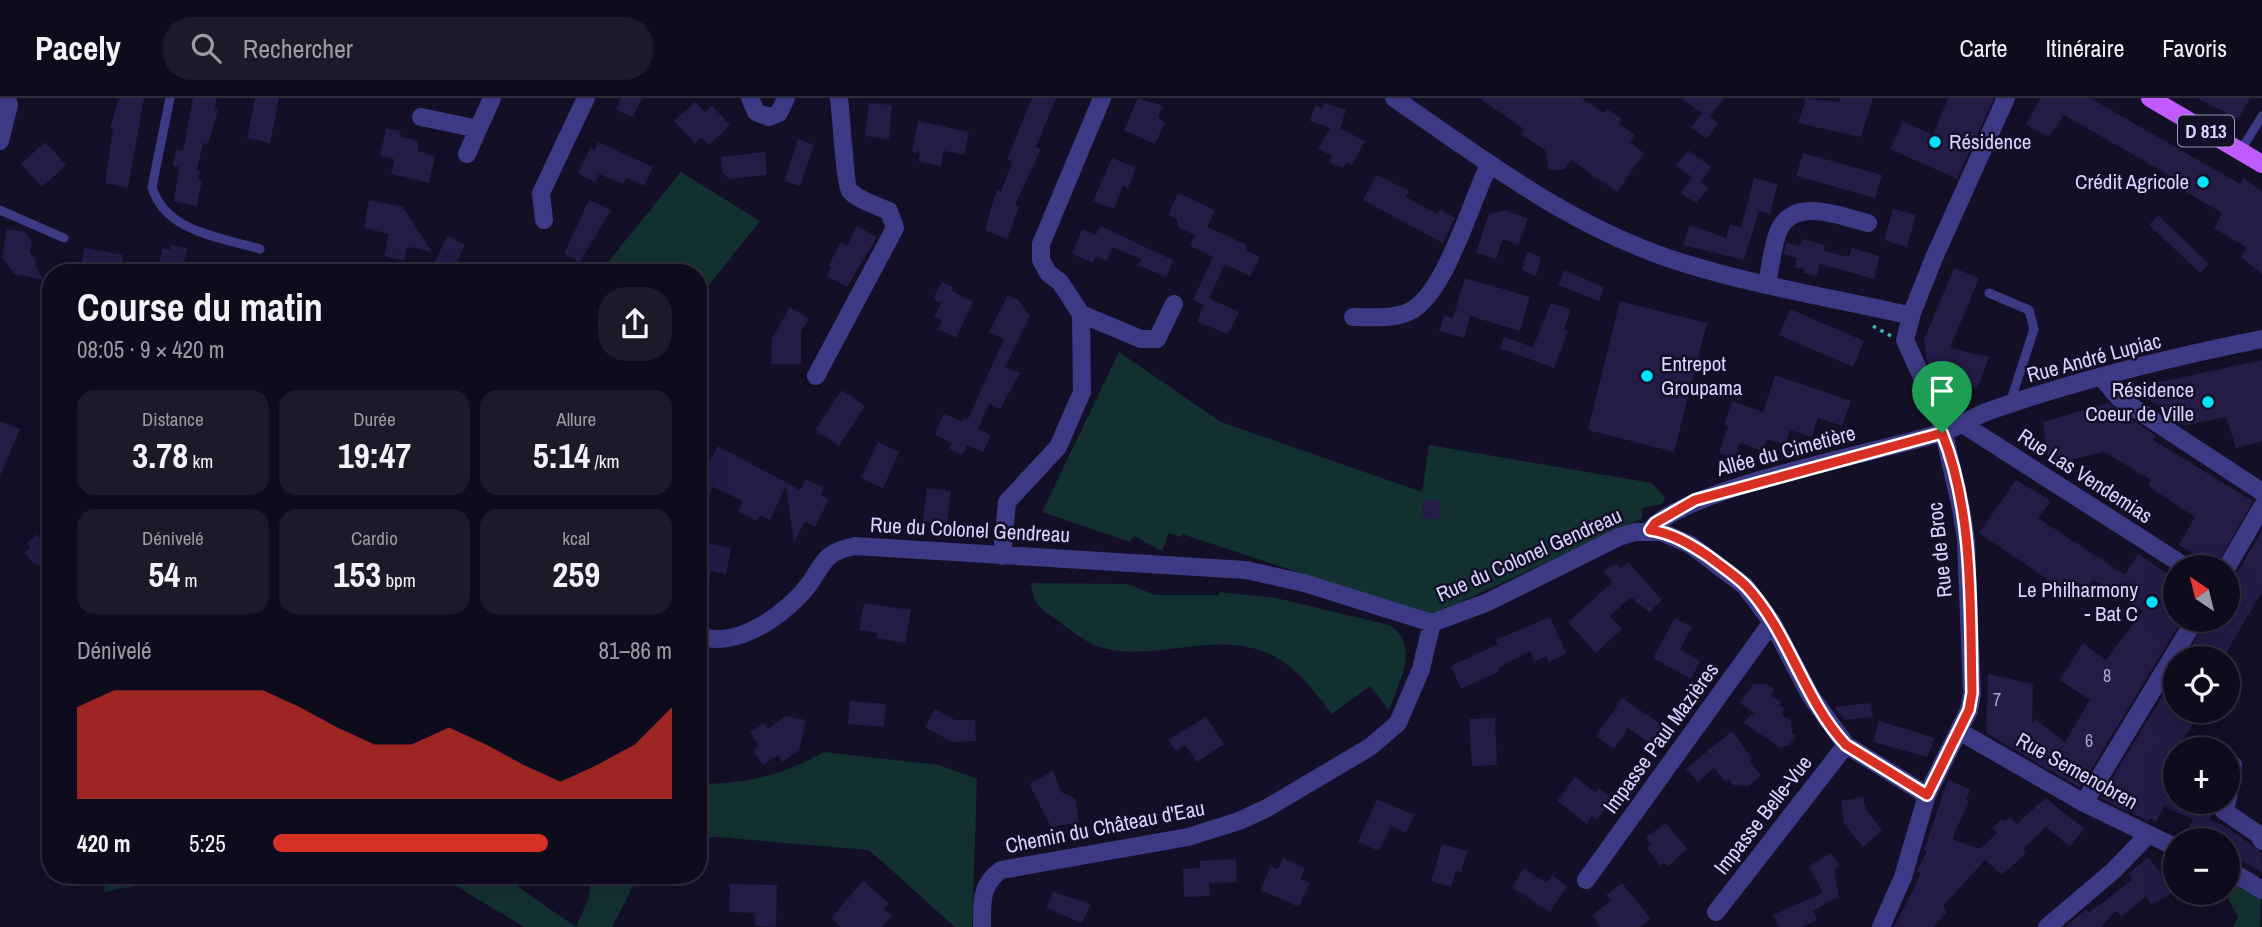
<!DOCTYPE html>
<html lang="fr">
<head>
<meta charset="utf-8">
<style>
  :root { --surface:#0e0b1c; --page:#1c1929; --text:#f1f3f6; --muted:#9b9ba3; --line:#2e2b3b; --accent:#d93025 }
  body { margin:0; font-family:"Archivo Narrow",sans-serif; background:var(--page); color:var(--text); height:100vh; display:flex; flex-direction:column; font-size:26px; white-space:nowrap }
  * { box-sizing:border-box; margin:0 }
  p { font-size:23px; color:var(--muted) }
  .icon { flex:none; width:38px; height:38px; fill:none; stroke:currentColor; stroke-width:2; stroke-linecap:round; stroke-linejoin:round }
  .map { position:relative; flex:1; overflow:hidden }
  .details { position:absolute; left:42px; top:166px; width:665px; height:620px; display:flex; flex-direction:column; background:var(--surface); border-radius:28px; box-shadow:0 7px 28px #0002,0 0 0 2px var(--line) }
  .details>* { flex:none }
  .needle { width:46px; rotate:325deg }
  .fabs { position:absolute; left:2163px; top:457px; display:grid; gap:14px }
  .fabs a { display:grid; place-items:center; width:77px; height:77px; border-radius:50%; background:var(--surface); box-shadow:0 7px 28px #0002,0 0 0 2px var(--line); font-size:35px }
  .pin { position:absolute; display:grid; place-items:center; width:60px; height:60px; color:#fff; margin:-72px -30px; border-radius:50% 50% 50% 0; rotate:-45deg; box-shadow:0 0 7px #0007 }
  .pin .icon { rotate:45deg }
  .round { display:grid; place-items:center; flex:none; width:74px; height:74px; border-radius:28px; background:var(--page) }
  .overview { display:flex; align-items:center; justify-content:space-between; height:119px; padding:0 35px }
  h1 { font-size:38px; font-weight:700; line-height:52px }
  .stats { display:grid; grid-template-columns:repeat(3,1fr); gap:10px; height:119px; padding:7px 35px }
  .stats div { display:grid; align-content:center; border-radius:18px; background:var(--page); text-align:center }
  .stats b { font-size:35px; font-weight:700 }
  .stats small { font-size:19px; font-weight:400 }
  .stats p { font-size:19px }
  .chart { height:196px; padding:14px 35px }
  .chart p { display:flex; justify-content:space-between }
  .chart svg { width:100%; height:126px; margin-top:7px; fill:var(--accent); opacity:.7 }
  ul { padding:0 35px; list-style:none; font-size:23px }
  li { display:grid; grid-template-columns:112px 84px 1fr; align-items:center; height:52px }
  li i { height:18px; border-radius:9px; background:var(--accent) }
  header { display:flex; align-items:center; gap:42px; box-sizing:border-box; height:98px; padding:0 35px; background:var(--surface); border-bottom:2px solid var(--line) }
  header strong { font-size:33px }
  nav { display:flex; gap:38px; margin-inline-start:auto; font-size:24px }
  .search { width:490px; height:63px; background:var(--page); display:flex; align-items:center; gap:18px; box-sizing:border-box; padding:0 24px; border-radius:28px; color:var(--muted); font-size:26px }
  .map>svg:first-child { display:block }
  .green { fill:#12302f }
  .building { fill:#241b47 }
  .lines { fill:none; stroke-linecap:round; stroke-linejoin:round }
  .path { stroke:#2fb8b0; stroke-width:3.5; stroke-dasharray:3.5 5; stroke-linecap:butt }
  .lane { stroke:#3d3a85; stroke-width:9 }
  .street { stroke:#3d3a85; stroke-width:18 }
  .primary { stroke:#c25bff; stroke-width:18 }
  .route-casing { stroke:#fff; stroke-width:14 }
  .route { stroke:#d93025; stroke-width:9 }
  .poi-dot { fill:#00e5ff; stroke:#130f26; stroke-width:2.5 }
  .labels { text-anchor:middle; stroke-width:5; stroke-linejoin:round; paint-order:stroke }
  .number-label { font-size:18px; fill:#aca6d1 }
  .shield { fill:#130f26; stroke:#9e99be; stroke-width:2 }
  .shield-label { font-size:19px; font-weight:bold; fill:#d9d4ff }
  .poi-label { font-size:21px; fill:#d9d4ff; stroke:#130f26; text-anchor:end }
  .street-label { font-size:21px; fill:#d9d4ff; stroke:#130f26 }
</style>
</head>
<body>
<header>
<strong>Pacely</strong>
<div class="search"><svg class="icon" aria-label="search" viewBox="0 0 24 24"><circle cx="10" cy="10" r="6"/><path d="M15 15l6 6"/></svg>Rechercher</div>
<nav><a>Carte</a><a>Itinéraire</a><a>Favoris</a></nav>
</header>
<div class="map">
<svg width="2262" height="829" viewBox="0 0 2262 829">
  <rect width="100%" height="100%" fill="#130f26"/>
  <path class="green" d="M 681,74 L 760,123 L 698,201 L 698,175 L 599,175 Z
    M 1119,254 L 1221,324 L 1422,394 L 1429,347 L 1652,385 L 1665,400 L 1662,406 L 1642,410 L 1642,420 L 1431,518 L 1182,436 L 1181,439 L 1169,435 L 1162,453 L 1134,438 L 1130,444 L 1042,414 Z
    M 1031,485 L 1128,486 L 1155,497 L 1219,497 L 1219,494 L 1276,500 L 1389,527 C 1421,546 1399,585 1389,612 L 1370,588 L 1332,616 C 1311,589 1291,561 1256,551 C 1207,537 1157,561 1108,551 C 1090,548 1071,533 1057,522 C 1040,510 1033,506 1031,485 Z
    M 824,654 L 939,667 L 977,681 L 972,829 L 955,829 L 869,752 L 716,739 L 698,741 L 698,686 C 747,686 781,678 824,654 Z
    M 107,777 L 190,777 L 104,794 Z
    M 450,777 L 501,777 L 576,829 L 589,799 L 592,777 L 639,777 L 612,829 L 524,829 L 446,782 Z
    M 2228,779 L 2244,787 L 2261,802 L 2260,829 L 2233,829 L 2238,819 L 2225,795 Z"/>
  <path class="building" d="M 119,0 L 144,0 L 128,90 L 105,85 L 113,31 L 110,30 Z
    M 193,0 L 217,0 L 215,11 L 218,12 L 208,46 L 203,45 L 197,72 L 200,73 L 198,82 L 202,83 L 197,108 L 174,103 L 179,69 L 173,68 L 176,52 L 183,53 Z
    M 255,0 L 279,0 L 270,45 L 247,40 Z
    M 621,0 L 642,0 L 633,19 L 616,12 Z
    M 1032,0 L 1056,0 L 1036,49 L 1041,51 L 1015,107 L 1019,109 L 1007,141 L 985,132 L 994,100 L 997,92 L 1001,94 L 1012,64 L 1007,61 Z
    M 1138,0 L 1163,8 L 1158,20 L 1165,24 L 1155,46 L 1124,32 Z
    M 1479,0 L 1581,0 L 1604,15 L 1607,11 L 1621,21 L 1619,26 L 1635,37 L 1630,44 L 1644,55 L 1617,94 L 1571,62 L 1565,71 L 1549,73 L 1545,52 L 1521,36 L 1524,31 Z
    M 1681,0 L 1724,0 L 1710,19 L 1718,25 L 1707,41 L 1691,30 L 1702,15 Z
    M 1806,0 L 1839,4 L 1840,0 L 1873,0 L 1861,39 L 1798,25 Z
    M 1948,0 L 1994,0 L 1957,81 L 1890,51 L 1903,23 L 1933,37 Z
    M 2041,0 L 2090,0 L 2240,86 L 2244,80 L 2262,94 L 2262,176 L 2241,159 L 2247,150 L 2214,130 L 2222,115 L 2181,91 L 2184,86 L 2064,17 L 2048,39 L 2026,26 Z
    M 2197,0 L 2250,0 L 2238,21 Z
    M 695,4 L 705,14 L 712,8 L 730,27 L 709,47 L 701,39 L 695,45 L 674,23 Z
    M 869,5 L 892,7 L 889,41 L 865,38 Z
    M 1324,5 L 1346,12 L 1340,30 L 1365,43 L 1352,67 L 1346,64 L 1343,70 L 1329,64 L 1332,58 L 1318,51 L 1330,30 L 1310,23 L 1315,8 L 1322,10 Z
    M 918,23 L 969,34 L 964,57 L 944,53 L 941,68 L 918,63 L 920,55 L 912,54 Z
    M 386,30 L 401,33 L 400,38 L 419,43 L 417,53 L 435,58 L 429,85 L 391,76 L 394,61 L 380,58 Z
    M 798,41 L 814,47 L 800,88 L 784,83 Z
    M 45,44 L 66,67 L 42,89 L 21,66 Z
    M 598,44 L 653,69 L 644,88 L 626,80 L 623,86 L 599,76 L 595,84 L 578,75 L 590,50 L 595,52 Z
    M 1688,52 L 1711,69 L 1701,84 L 1708,90 L 1697,106 L 1681,95 L 1692,79 L 1676,68 Z
    M 765,54 L 767,77 L 729,81 L 722,74 L 721,59 Z
    M 1803,55 L 1882,77 L 1875,100 L 1796,78 Z
    M 1112,60 L 1136,70 L 1128,90 L 1123,88 L 1114,111 L 1093,103 Z
    M 1377,77 L 1409,93 L 1406,99 L 1437,116 L 1440,111 L 1455,120 L 1443,145 L 1363,102 Z
    M 1754,80 L 1778,86 L 1770,116 L 1759,113 L 1744,162 L 1683,147 L 1690,127 L 1726,140 L 1730,126 L 1741,129 Z
    M 1178,95 L 1215,112 L 1207,129 L 1247,147 L 1245,152 L 1260,159 L 1250,178 L 1225,166 L 1209,200 L 1239,214 L 1228,236 L 1197,224 L 1204,207 L 1193,202 L 1213,159 L 1190,148 L 1195,137 L 1179,130 L 1176,120 L 1168,117 Z
    M 369,102 L 403,109 L 432,154 L 407,149 L 404,163 L 384,158 L 389,136 L 364,130 Z
    M 589,102 L 611,112 L 580,164 L 564,156 Z
    M 1893,111 L 1916,117 L 1907,149 L 1884,142 Z
    M 1505,112 L 1528,121 L 1518,147 L 1503,141 L 1496,161 L 1476,154 L 1489,116 Z
    M 2158,117 L 2209,166 L 2200,175 L 2149,127 Z
    M 857,128 L 877,139 L 847,189 L 827,178 L 831,170 L 828,168 L 841,144 L 847,148 Z
    M 1100,128 L 1173,162 L 1166,179 L 1138,167 L 1141,161 L 1113,149 L 1106,163 L 1096,158 L 1093,165 L 1072,156 L 1082,131 L 1096,137 Z
    M 7,131 L 25,134 L 32,144 L 30,154 L 36,162 L 35,167 L 44,182 L 14,176 L 2,159 Z
    M 447,138 L 465,147 L 453,172 L 435,164 Z
    M 1802,141 L 1825,147 L 1824,153 L 1849,159 L 1852,150 L 1880,158 L 1874,181 L 1820,166 L 1817,178 L 1803,175 L 1804,171 L 1795,169 L 1797,160 L 1784,156 L 1786,145 L 1800,148 Z
    M 171,147 L 187,150 L 182,173 L 159,168 L 162,150 L 170,152 Z
    M 84,150 L 123,157 L 120,175 L 80,175 Z
    M 1527,154 L 1541,159 L 1536,178 L 1522,172 Z
    M 1954,170 L 1979,180 L 1950,250 L 1989,259 L 1977,291 L 1932,275 L 1926,260 L 1924,242 Z
    M 1564,172 L 1604,189 L 1599,203 L 1558,187 Z
    M 1465,180 L 1530,199 L 1520,233 L 1470,218 L 1464,240 L 1439,233 L 1444,217 L 1453,220 Z
    M 942,184 L 953,189 L 952,193 L 973,204 L 956,240 L 938,231 L 942,223 L 934,219 L 941,205 L 933,201 Z
    M 1008,197 L 1018,202 L 1030,218 L 1005,269 L 1020,275 L 1000,311 L 989,306 L 978,331 L 991,337 L 983,354 L 967,347 L 962,357 L 949,351 L 952,345 L 936,337 L 936,333 L 944,315 L 962,324 L 964,319 L 968,321 L 1004,241 L 989,234 Z
    M 1620,203 L 1707,225 L 1674,354 L 1588,332 Z
    M 1551,205 L 1571,211 L 1564,231 L 1568,233 L 1554,270 L 1500,250 L 1504,239 L 1533,249 Z
    M 790,209 L 809,221 L 801,233 L 801,266 L 771,266 L 772,240 Z
    M 1790,211 L 1864,243 L 1853,269 L 1779,237 Z
    M 2262,262 L 2262,343 L 2236,350 L 2226,319 L 2185,327 L 2133,290 Z
    M 1775,277 L 1851,303 L 1842,328 L 1818,320 L 1812,339 L 1790,332 L 1785,347 L 1767,341 L 1763,353 L 1740,345 L 1734,360 L 1719,355 L 1728,328 L 1724,327 L 1732,303 L 1763,314 Z
    M 842,292 L 865,308 L 839,348 L 815,332 Z
    M 2108,305 L 2156,338 L 2153,342 L 2253,403 L 2216,469 L 2179,447 L 2195,419 L 2148,388 L 2151,382 L 2104,354 L 2049,367 L 2043,324 Z
    M 0,323 L 20,331 L 0,378 Z
    M 878,344 L 899,354 L 883,390 L 861,380 Z
    M 718,348 L 800,392 L 806,381 L 824,390 L 821,397 L 829,401 L 815,429 L 805,423 L 794,445 L 786,388 L 770,422 L 760,417 L 757,423 L 738,414 L 743,403 L 713,389 L 698,420 L 698,356 L 710,362 Z
    M 2016,382 L 2051,403 L 2038,420 L 2125,477 L 2138,456 L 2175,481 L 2175,522 L 2182,522 L 2080,690 L 1986,635 L 1988,576 L 2033,586 L 2032,627 L 2035,621 L 2065,644 L 2090,602 L 2060,582 L 2083,545 L 2106,562 L 2143,513 L 2093,482 L 2080,503 L 1979,435 Z
    M 927,390 L 951,393 L 947,426 L 923,423 Z
    M 1423,402 L 1441,402 L 1441,421 L 1422,420 Z
    M 2262,432 L 2262,494 L 2223,560 L 2185,560 L 2206,522 L 2228,522 L 2228,480 L 2237,475 Z
    M 37,436 L 51,452 L 51,472 L 36,467 L 24,455 L 31,449 L 27,445 Z
    M 702,444 L 731,450 L 726,476 L 711,473 L 706,504 L 698,504 L 698,464 Z
    M 1628,464 L 1662,502 L 1649,514 L 1631,499 L 1610,518 L 1622,531 L 1596,555 L 1568,524 L 1613,484 L 1603,473 L 1617,466 L 1621,470 Z
    M 864,505 L 911,512 L 905,545 L 877,540 L 878,535 L 859,532 Z
    M 1550,519 L 1566,555 L 1549,564 L 1546,558 L 1535,564 L 1530,553 L 1498,570 L 1500,573 L 1461,591 L 1451,568 L 1498,546 L 1496,542 Z
    M 1675,520 L 1692,529 L 1680,551 L 1700,563 L 1691,581 L 1653,560 Z
    M 2175,577 L 2175,612 L 2193,612 L 2200,617 L 2175,651 L 2175,704 L 2215,704 L 2210,722 L 2226,728 L 2261,754 L 2262,775 L 2228,754 L 2228,742 L 2203,742 L 2186,735 L 2193,722 L 2164,708 L 2156,724 L 2150,720 L 2148,723 L 2100,700 Z
    M 1753,586 L 1766,586 L 1775,592 L 1771,597 L 1781,604 L 1779,607 L 1785,611 L 1781,616 L 1791,623 L 1792,635 L 1796,638 L 1789,647 L 1780,650 L 1743,624 L 1754,615 L 1740,605 Z
    M 1622,600 L 1665,629 L 1653,647 L 1628,630 L 1614,651 L 1596,638 Z
    M 850,603 L 886,606 L 884,629 L 848,626 Z
    M 1871,605 L 1873,619 L 1844,622 L 1835,609 Z
    M 935,611 L 955,622 L 975,622 L 976,643 L 952,644 L 925,629 Z
    M 785,618 L 806,622 L 799,653 L 782,664 L 778,657 L 763,667 L 753,652 L 759,648 L 750,634 L 764,625 L 768,631 Z
    M 1206,619 L 1224,646 L 1197,664 L 1185,647 L 1176,653 L 1168,642 Z
    M 1495,620 L 1497,667 L 1472,668 L 1469,621 Z
    M 1879,623 L 1935,640 L 1927,659 L 1873,644 Z
    M 1732,633 L 1753,661 L 1750,663 L 1761,677 L 1749,688 L 1733,687 L 1728,681 L 1725,683 L 1714,670 L 1698,684 L 1686,671 Z
    M 1053,673 L 1061,694 L 1075,700 L 1079,724 L 1051,729 L 1029,686 Z
    M 1575,679 L 1595,694 L 1599,690 L 1613,701 L 1597,722 L 1592,718 L 1587,726 L 1557,703 Z
    M 1948,681 L 1970,692 L 1966,702 L 1969,703 L 1952,741 L 1980,751 L 1997,735 L 1992,730 L 2002,721 L 2005,724 L 2010,719 L 2017,726 L 2046,700 L 2084,731 L 2070,749 L 2046,729 L 2023,751 L 2026,755 L 2002,777 L 1985,762 L 1943,808 L 1947,814 L 1934,829 L 1894,829 L 1921,776 L 1917,773 L 1927,753 L 1924,752 Z
    M 1863,699 L 1866,712 L 1882,732 L 1863,749 L 1844,726 L 1841,703 Z
    M 1377,701 L 1414,717 L 1406,735 L 1391,728 L 1379,753 L 1358,744 Z
    M 1666,725 L 1687,751 L 1667,769 L 1664,765 L 1660,768 L 1656,762 L 1647,750 L 1651,747 L 1646,739 Z
    M 1442,746 L 1467,753 L 1461,774 L 1456,773 L 1451,789 L 1431,783 Z
    M 1831,755 L 1840,768 L 1834,772 L 1839,798 L 1813,813 L 1817,822 L 1802,829 L 1779,829 L 1773,817 L 1823,795 L 1809,768 Z
    M 2148,759 L 2175,793 L 2152,807 L 2146,799 L 2121,818 L 2116,813 L 2101,829 L 2065,829 L 2086,811 L 2089,815 L 2132,782 L 2128,776 Z
    M 1283,760 L 1305,770 L 1300,781 L 1310,785 L 1299,809 L 1260,792 L 1271,768 L 1278,771 Z
    M 1236,761 L 1237,784 L 1209,785 L 1210,798 L 1184,799 L 1183,771 L 1200,770 L 1200,763 Z
    M 1524,770 L 1546,785 L 1552,777 L 1567,788 L 1550,814 L 1512,789 Z
    M 863,783 L 889,805 L 884,811 L 892,818 L 882,829 L 841,829 L 831,820 Z
    M 1622,785 L 1651,821 L 1640,829 L 1601,829 L 1592,817 L 1611,803 L 1606,797 Z
    M 730,786 L 777,787 L 776,829 L 755,828 L 755,815 L 729,814 Z
    M 1053,794 L 1091,806 L 1082,825 L 1046,810 Z"/>
  <g class="lines">
    <path class="path" d="M 1873,228 L 1891,238"/>
    <path class="lane" d="M 170,0 L 152,89 C 165,134 220,139 260,151
      M 2241,52 L 2262,18
      M 0,112 L 64,140
      M 1989,195 L 2029,212 L 2034,231 L 2010,305"/>
    <path class="street" d="M 750,0 L 756,14 L 769,19 L 779,15 L 786,0
      M 1394,0 C 1487,64 1579,135 1690,167 C 1759,188 1832,200 1903,216 L 1912,215
      M 421,19 L 478,31
      M 0,43 L 9,7 L 7,0
      M 467,56 L 492,0
      M 544,122 L 541,95 L 586,0
      M 1767,185 C 1771,169 1772,145 1780,130 C 1797,99 1842,119 1868,125
      M 1081,216 L 1141,241 L 1157,241 L 1174,206
      M 1353,219 C 1370,219 1389,221 1406,215 C 1444,202 1471,103 1489,67
      M 816,278 L 895,130 L 889,113 C 878,108 858,102 850,93 C 845,88 841,14 839,0
      M 2102,280 L 2119,300 L 2262,394
      M 1961,325 L 2186,469
      M 1650,432 C 1686,389 1878,355 1940,335 C 1957,330 1972,319 1989,313 C 2077,282 2171,259 2262,241
      M 1002,458 L 1007,404 L 1058,349 L 1082,294 L 1081,216 L 1060,184 L 1048,175 L 1041,162 L 1041,146 L 1102,0
      M 2227,469 L 2262,409
      M 698,537 C 732,552 776,522 800,497 C 823,474 817,455 855,448 L 1246,472 L 1304,485 L 1432,525 L 1488,504 L 1619,439 L 1635,434 L 1661,434 L 1691,447 L 1745,488 L 1772,524 L 1810,597 L 1846,647 L 1927,697
      M 1959,633 L 2084,705 L 2175,749
      M 2228,700 L 2233,667
      M 2227,704 L 2224,713 L 2258,736 L 2262,743
      M 2084,705 L 2195,522
      M 2228,771 L 2262,792
      M 1586,782 L 1772,524
      M 1716,814 L 1846,647
      M 982,829 C 982,805 980,787 1001,772 L 1188,739 L 1239,723 L 1267,710 L 1370,649 L 1398,625 L 1421,571 L 1432,525
      M 1881,829 L 1903,779 L 1927,697 L 1969,612 L 1972,595 L 1966,442 L 1961,410 L 1940,319 L 1905,242 L 1912,215 L 1933,162 L 2006,0
      M 2047,829 L 2113,773 L 2148,737"/>
    <path class="primary" d="M 2150,0 L 2262,66"/>
  </g>
  <g class="lines">
    <defs>
      <path id="route" d="M 1942,335 C 1974,415 1970,510 1972,595 L 1969,612 L 1927,697 L 1846,647 C 1803,601 1789,534 1746,488 C 1735,477 1721,468 1708,458 C 1690,446 1672,435 1650,432 L 1655,425 L 1695,402 Z"/>
    </defs>
    <use href="#route" class="route-casing"/>
    <use href="#route" class="route"/>
  </g>
  <g class="poi-dot">
    <circle cx="1935" cy="44" r="7"/>
    <circle cx="2203" cy="84" r="7"/>
    <circle cx="1647" cy="278" r="7"/>
    <circle cx="2208" cy="304" r="7"/>
    <circle cx="2152" cy="504" r="7"/>
  </g>
  <g class="labels">
    <g class="number-label">
      <text x="2107" y="584">8</text>
      <text x="1997" y="608">7</text>
      <text x="2089" y="649">6</text>
    </g>
    <rect class="shield" x="2178" y="17.5" width="56" height="31" rx="5"/>
    <g class="shield-label">
      <text x="2206" y="40">D 813</text>
    </g>
    <g class="poi-label">
      <text x="1949" y="51" text-anchor="start">Résidence</text>
      <text x="2189" y="91">Crédit Agricole</text>
      <text x="1661" y="273" text-anchor="start">Entrepot<tspan x="1661" dy="24">Groupama</tspan></text>
      <text x="2194" y="299">Résidence<tspan x="2194" dy="24">Coeur de Ville</tspan></text>
      <text x="2138" y="499">Le Philharmony<tspan x="2138" dy="24">- Bat C</tspan></text>
    </g>
    <g class="street-label">
      <text transform="translate(2094 260) rotate(-15)" y="7">Rue André Lupiac</text>
      <text transform="translate(1786 353) rotate(-15)" y="7">Allée du Cimetière</text>
      <text transform="translate(2085 378) rotate(33)" y="7">Rue Las Vendemias</text>
      <text transform="translate(970 432) rotate(3)" y="7">Rue du Colonel Gendreau</text>
      <text transform="translate(1940 452) rotate(-96)" y="7">Rue de Broc</text>
      <text transform="translate(1529 457) rotate(-24)" y="7">Rue du Colonel Gendreau</text>
      <text transform="translate(1661 640) rotate(-54)" y="7">Impasse Paul Mazières</text>
      <text transform="translate(2077 673) rotate(29)" y="7">Rue Semenobren</text>
      <text transform="translate(1763 717) rotate(-52)" y="7">Impasse Belle-Vue</text>
      <text transform="translate(1105 729) rotate(-11)" y="7">Chemin du Château d'Eau</text>
    </g>
  </g>
</svg>
<div class="fabs">
<a><svg class="needle" viewBox="-14 -14 28 28"><path d="M0-13l5 13h-10z" fill="#e53935"/><path d="M0 13l5-13h-10z" fill="#9b9ba3"/></svg></a>
<a><svg class="icon" aria-label="locate" viewBox="0 0 24 24"><circle cx="12" cy="12" r="6"/><path d="M12 2v4M12 18v4M2 12h4M18 12h4"/></svg></a>
<a>+</a>
<a>−</a>
</div>
<div class="pin" style="left:1942px;top:335px;background:#1e9e55"><svg class="icon" aria-label="arrive" viewBox="0 0 24 24"><path d="M6 21V4h12l-3 4 3 4H6"/></svg></div>
<section class="details">
<div class="overview"><div><h1>Course du matin</h1><p>08:05 · 9 × 420 m</p></div><a class="round"><svg class="icon" aria-label="share" viewBox="0 0 24 24"><path d="M12 15V3M7 8l5-5 5 5M5 13v7h14v-7"/></svg></a></div>
<div class="stats">
<div><p>Distance</p><b>3.78<small> km</small></b></div>
<div><p>Durée</p><b>19:47</b></div>
<div><p>Allure</p><b>5:14<small> /km</small></b></div>
</div>
<div class="stats">
<div><p>Dénivelé</p><b>54<small> m</small></b></div>
<div><p>Cardio</p><b>153<small> bpm</small></b></div>
<div><p>kcal</p><b>259</b></div>
</div>
<div class="chart"><p><span>Dénivelé</span>81–86 m</p>
<svg viewBox="0 0 160 44" preserveAspectRatio="none"><path d="M0 44V12L10 6L20 6L30 6L40 6L50 6L60 12L70 19L80 25L90 25L100 19L110 25L120 32L130 38L140 32L150 25L160 12V44z"/></svg>
</div>
<ul>
<li><b>420 m</b>5:25<i style="width:69%"></i></li>
</ul>
</section>
</div>
</body>
</html>
